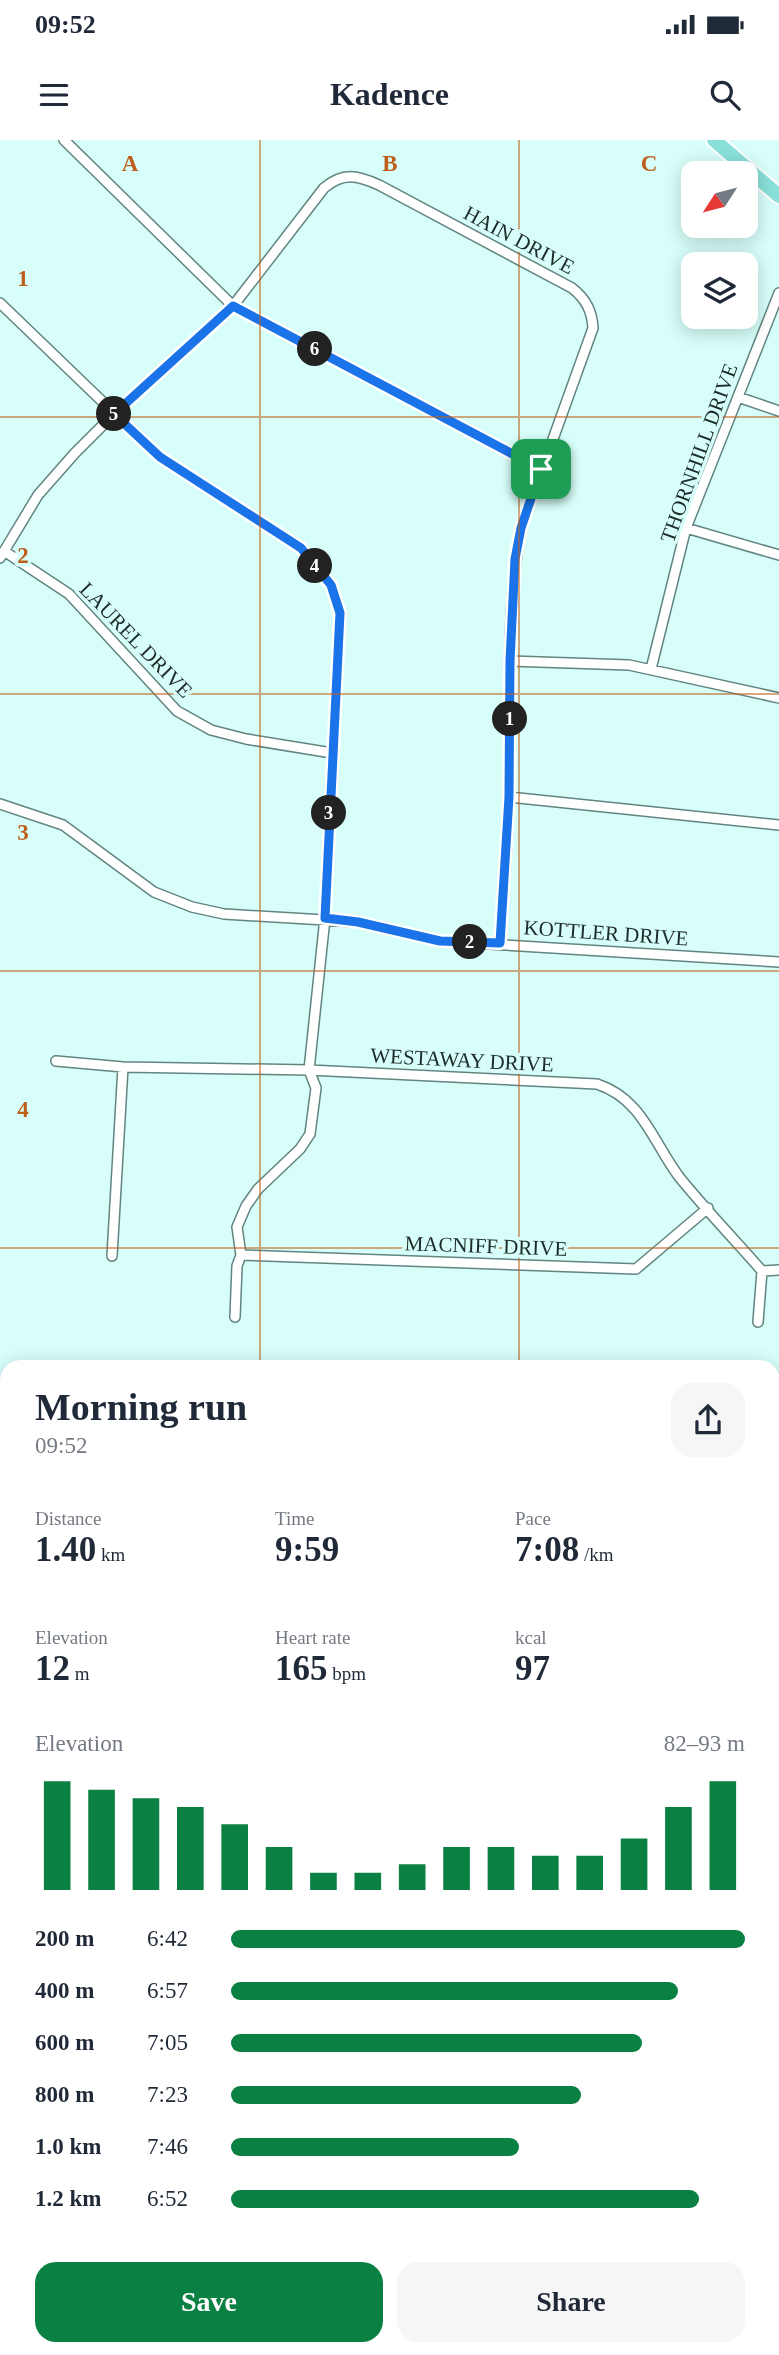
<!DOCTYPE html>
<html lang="en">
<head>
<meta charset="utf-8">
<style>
  :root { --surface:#fff; --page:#f6f6f7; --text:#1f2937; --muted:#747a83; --accent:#0b8043 }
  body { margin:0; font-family:"Times New Roman",serif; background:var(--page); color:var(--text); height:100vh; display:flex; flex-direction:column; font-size:26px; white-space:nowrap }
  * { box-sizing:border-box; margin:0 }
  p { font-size:23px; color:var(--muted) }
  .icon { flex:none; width:38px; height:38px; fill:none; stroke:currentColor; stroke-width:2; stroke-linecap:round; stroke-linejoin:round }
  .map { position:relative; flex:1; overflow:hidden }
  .drawer { position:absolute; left:0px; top:1220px; width:780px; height:996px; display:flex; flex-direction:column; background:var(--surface); border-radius:21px 21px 0 0; box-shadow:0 4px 18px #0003 }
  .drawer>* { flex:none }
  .needle { width:46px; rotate:234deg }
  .fabs { position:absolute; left:681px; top:21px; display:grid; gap:14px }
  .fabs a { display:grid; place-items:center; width:77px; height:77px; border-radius:14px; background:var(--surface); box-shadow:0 4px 18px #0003; font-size:35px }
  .pin { position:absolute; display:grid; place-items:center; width:60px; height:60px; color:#fff; margin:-30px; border-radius:14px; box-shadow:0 4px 10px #0006 }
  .km { position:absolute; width:35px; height:35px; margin:-18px; border-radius:50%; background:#222; color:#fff; font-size:19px; line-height:35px; text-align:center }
  .round { display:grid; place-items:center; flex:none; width:74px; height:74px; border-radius:21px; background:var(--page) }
  .overview { display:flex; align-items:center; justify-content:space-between; height:119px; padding:0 35px }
  h1 { font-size:38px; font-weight:600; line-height:52px }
  .figures { display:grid; grid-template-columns:repeat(3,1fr); gap:10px; height:119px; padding:7px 35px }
  .figures div { display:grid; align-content:center }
  .figures b { font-size:35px; font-weight:600 }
  .figures small { font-size:19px; font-weight:400 }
  .figures p { font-size:19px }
  .chart { height:196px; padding:14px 35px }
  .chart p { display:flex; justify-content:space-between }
  .chart svg { width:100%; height:126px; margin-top:7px; stroke:var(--accent); stroke-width:6 }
  .button { display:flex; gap:14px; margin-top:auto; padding:14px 35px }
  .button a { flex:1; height:80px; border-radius:21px; background:var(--accent); color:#fff; font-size:28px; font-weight:600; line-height:80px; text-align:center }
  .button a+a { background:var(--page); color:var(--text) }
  ul { padding:0 35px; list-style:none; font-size:23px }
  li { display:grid; grid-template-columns:112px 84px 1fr; align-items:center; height:52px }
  li i { height:18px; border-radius:9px; background:var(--accent) }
  .status { display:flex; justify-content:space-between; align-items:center; height:49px; padding:0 35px; background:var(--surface); direction:ltr }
  .status svg { height:19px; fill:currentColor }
  header { display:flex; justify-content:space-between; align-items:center; height:91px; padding:0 35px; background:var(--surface); font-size:32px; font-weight:600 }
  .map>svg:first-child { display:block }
  .green { fill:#edbb9f }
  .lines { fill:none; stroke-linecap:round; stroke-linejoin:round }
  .minor-casing { stroke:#618581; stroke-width:12 }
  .secondary-casing { stroke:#618581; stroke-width:16 }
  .primary-casing { stroke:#fff; stroke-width:18 }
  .minor { stroke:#fff; stroke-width:9 }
  .secondary { stroke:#fff; stroke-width:12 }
  .primary { stroke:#89e0da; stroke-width:14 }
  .route-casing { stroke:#fff; stroke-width:14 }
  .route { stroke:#1a73e8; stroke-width:9 }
  .grid { fill:none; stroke:#be5e1b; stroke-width:2; stroke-opacity:0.55 }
  .labels { text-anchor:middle; stroke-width:7; stroke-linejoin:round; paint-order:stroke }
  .street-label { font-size:21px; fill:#1d2c2b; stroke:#d7fef9 }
  .grid-label { font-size:23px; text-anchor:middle; font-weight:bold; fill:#be5e1b; stroke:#d7fef9; stroke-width:7; stroke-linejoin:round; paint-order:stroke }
</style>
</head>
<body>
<div class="status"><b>09:52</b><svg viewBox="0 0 49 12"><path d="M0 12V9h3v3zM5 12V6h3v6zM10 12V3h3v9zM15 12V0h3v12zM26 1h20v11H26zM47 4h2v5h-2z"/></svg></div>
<header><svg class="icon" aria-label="menu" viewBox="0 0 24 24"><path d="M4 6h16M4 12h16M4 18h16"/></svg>Kadence<svg class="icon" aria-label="search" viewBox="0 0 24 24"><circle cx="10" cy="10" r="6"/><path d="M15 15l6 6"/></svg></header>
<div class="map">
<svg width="779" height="2215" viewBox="0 0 779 2215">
  <rect width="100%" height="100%" fill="#d7fef9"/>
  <path class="green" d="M 617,2208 L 779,2213 L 779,2215 L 616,2215 Z"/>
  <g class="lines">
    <defs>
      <path id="minor" d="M 64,0 L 233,166 L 541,329
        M 0,163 L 160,317 L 301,408 L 331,445 L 340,473 L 325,778 L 309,930 L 316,948 L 310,994 L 300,1009 L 258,1049 L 246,1066 L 237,1087 L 241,1115 L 237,1126 L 235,1177
        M 738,257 L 779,271
        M 686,388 L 779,415
        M 4,411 L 69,454 L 177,571 L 211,590 L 246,599 L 332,613
        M 0,418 L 38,355 L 75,313 L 114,274 L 233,166 L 324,48 C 343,32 357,35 379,45 L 572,148 C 586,159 592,171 593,188 L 521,388 C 505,475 511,566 509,654 C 508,704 503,754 500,803
        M 510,521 L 629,525 L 779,558
        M 651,529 L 686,388 L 779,153
        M 509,657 L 779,685
        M 0,664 L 63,685 L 154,752 L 192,767 L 224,774 L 358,782 L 440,801 L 779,822
        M 56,921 L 123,927 L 309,930 L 597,944 C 643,959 653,1003 680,1038 C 706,1070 735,1100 762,1131 L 779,1130
        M 241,1115 L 636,1129 L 708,1068
        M 112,1116 L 123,927
        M 758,1182 L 762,1131
        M 779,1259 L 779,1260
        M 774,1399 L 779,1399
        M 774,1684 L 779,1685
        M 774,1809 L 779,1809
        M 774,1951 L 779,1951
        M 7,2034 L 1,2034 L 7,2141
        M 774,2072 L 779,2072
        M 411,2215 L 412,2208"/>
      <path id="secondary" d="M 0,2174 L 7,2174
        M 774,2203 L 779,2203"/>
      <path id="primary" d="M 714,0 L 779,56"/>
    </defs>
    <use href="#minor" class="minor-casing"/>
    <use href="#secondary" class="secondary-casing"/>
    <use href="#primary" class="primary-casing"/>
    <use href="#minor" class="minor"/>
    <use href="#secondary" class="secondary"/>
    <use href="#primary" class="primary"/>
  </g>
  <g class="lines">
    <defs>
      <path id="route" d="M 233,166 L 541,329 L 521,388 L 515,419 L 510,521 L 509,657 L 500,803 L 440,801 L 358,782 L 325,778 L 340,473 L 331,445 L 301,408 L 160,317 L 114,274 Z"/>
    </defs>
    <use href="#route" class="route-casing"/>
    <use href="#route" class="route"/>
  </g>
  <path class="grid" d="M 260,0 L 260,1227M 519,0 L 519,1227M 0,277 L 779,277M 0,554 L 779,554M 0,831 L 779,831M 0,1108 L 779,1108M 0,1384 L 7,1384M 774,1384 L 779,1384M 0,1661 L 7,1661M 774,1661 L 779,1661M 0,1938 L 7,1938M 774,1938 L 779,1938M 260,2208 L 260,2215M 519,2208 L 519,2215"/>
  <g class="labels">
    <g class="street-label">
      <text transform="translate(519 100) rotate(28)" y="7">HAIN DRIVE</text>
      <text transform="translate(699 313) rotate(-70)" y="7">THORNHILL DRIVE</text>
      <text transform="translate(136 500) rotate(46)" y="7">LAUREL DRIVE</text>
      <text transform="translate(606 793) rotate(4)" y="7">KOTTLER DRIVE</text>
      <text transform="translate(462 920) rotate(3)" y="7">WESTAWAY DRIVE</text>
      <text transform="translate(486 1106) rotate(2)" y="7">MACNIFF DRIVE</text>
    </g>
  </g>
  <g class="grid-label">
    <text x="130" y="31">A</text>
    <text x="390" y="31">B</text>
    <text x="649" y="31">C</text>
    <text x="23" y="146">1</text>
    <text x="23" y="423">2</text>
    <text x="23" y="700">3</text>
    <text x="23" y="977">4</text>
  </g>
</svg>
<div class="fabs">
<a><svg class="needle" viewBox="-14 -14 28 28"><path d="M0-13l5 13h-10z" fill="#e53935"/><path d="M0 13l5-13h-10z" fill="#747a83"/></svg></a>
<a><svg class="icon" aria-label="layers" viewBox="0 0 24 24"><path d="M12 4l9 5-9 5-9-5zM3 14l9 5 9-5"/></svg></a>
</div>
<div class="pin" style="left:541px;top:329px;background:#1e9e55"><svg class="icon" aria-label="arrive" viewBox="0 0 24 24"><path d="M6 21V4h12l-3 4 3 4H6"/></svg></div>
<b class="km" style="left:510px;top:579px">1</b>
<b class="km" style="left:470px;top:802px">2</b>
<b class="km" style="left:329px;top:673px">3</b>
<b class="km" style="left:315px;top:426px">4</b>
<b class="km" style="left:114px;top:274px">5</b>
<b class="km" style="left:315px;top:209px">6</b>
<section class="drawer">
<div class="overview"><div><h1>Morning run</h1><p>09:52</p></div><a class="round"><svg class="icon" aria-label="share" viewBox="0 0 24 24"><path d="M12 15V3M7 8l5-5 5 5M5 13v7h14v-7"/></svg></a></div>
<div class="figures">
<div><p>Distance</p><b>1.40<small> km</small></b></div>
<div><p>Time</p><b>9:59</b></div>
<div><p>Pace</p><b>7:08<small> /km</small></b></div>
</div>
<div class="figures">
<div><p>Elevation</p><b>12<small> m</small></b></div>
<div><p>Heart rate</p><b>165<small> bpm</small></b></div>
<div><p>kcal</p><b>97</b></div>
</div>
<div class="chart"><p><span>Elevation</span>82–93 m</p>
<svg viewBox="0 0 160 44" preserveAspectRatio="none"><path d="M5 44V6M15 44V9M25 44V12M35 44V15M45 44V21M55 44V29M65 44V38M75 44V38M85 44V35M95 44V29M105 44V29M115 44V32M125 44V32M135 44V26M145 44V15M155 44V6"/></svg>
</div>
<ul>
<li><b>200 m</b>6:42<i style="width:100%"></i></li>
<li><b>400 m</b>6:57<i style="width:87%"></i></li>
<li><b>600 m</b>7:05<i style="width:80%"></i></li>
<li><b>800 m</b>7:23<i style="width:68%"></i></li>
<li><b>1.0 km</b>7:46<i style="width:56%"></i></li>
<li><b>1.2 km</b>6:52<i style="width:91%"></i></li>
</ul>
<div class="button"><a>Save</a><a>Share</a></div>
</section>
</div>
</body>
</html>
